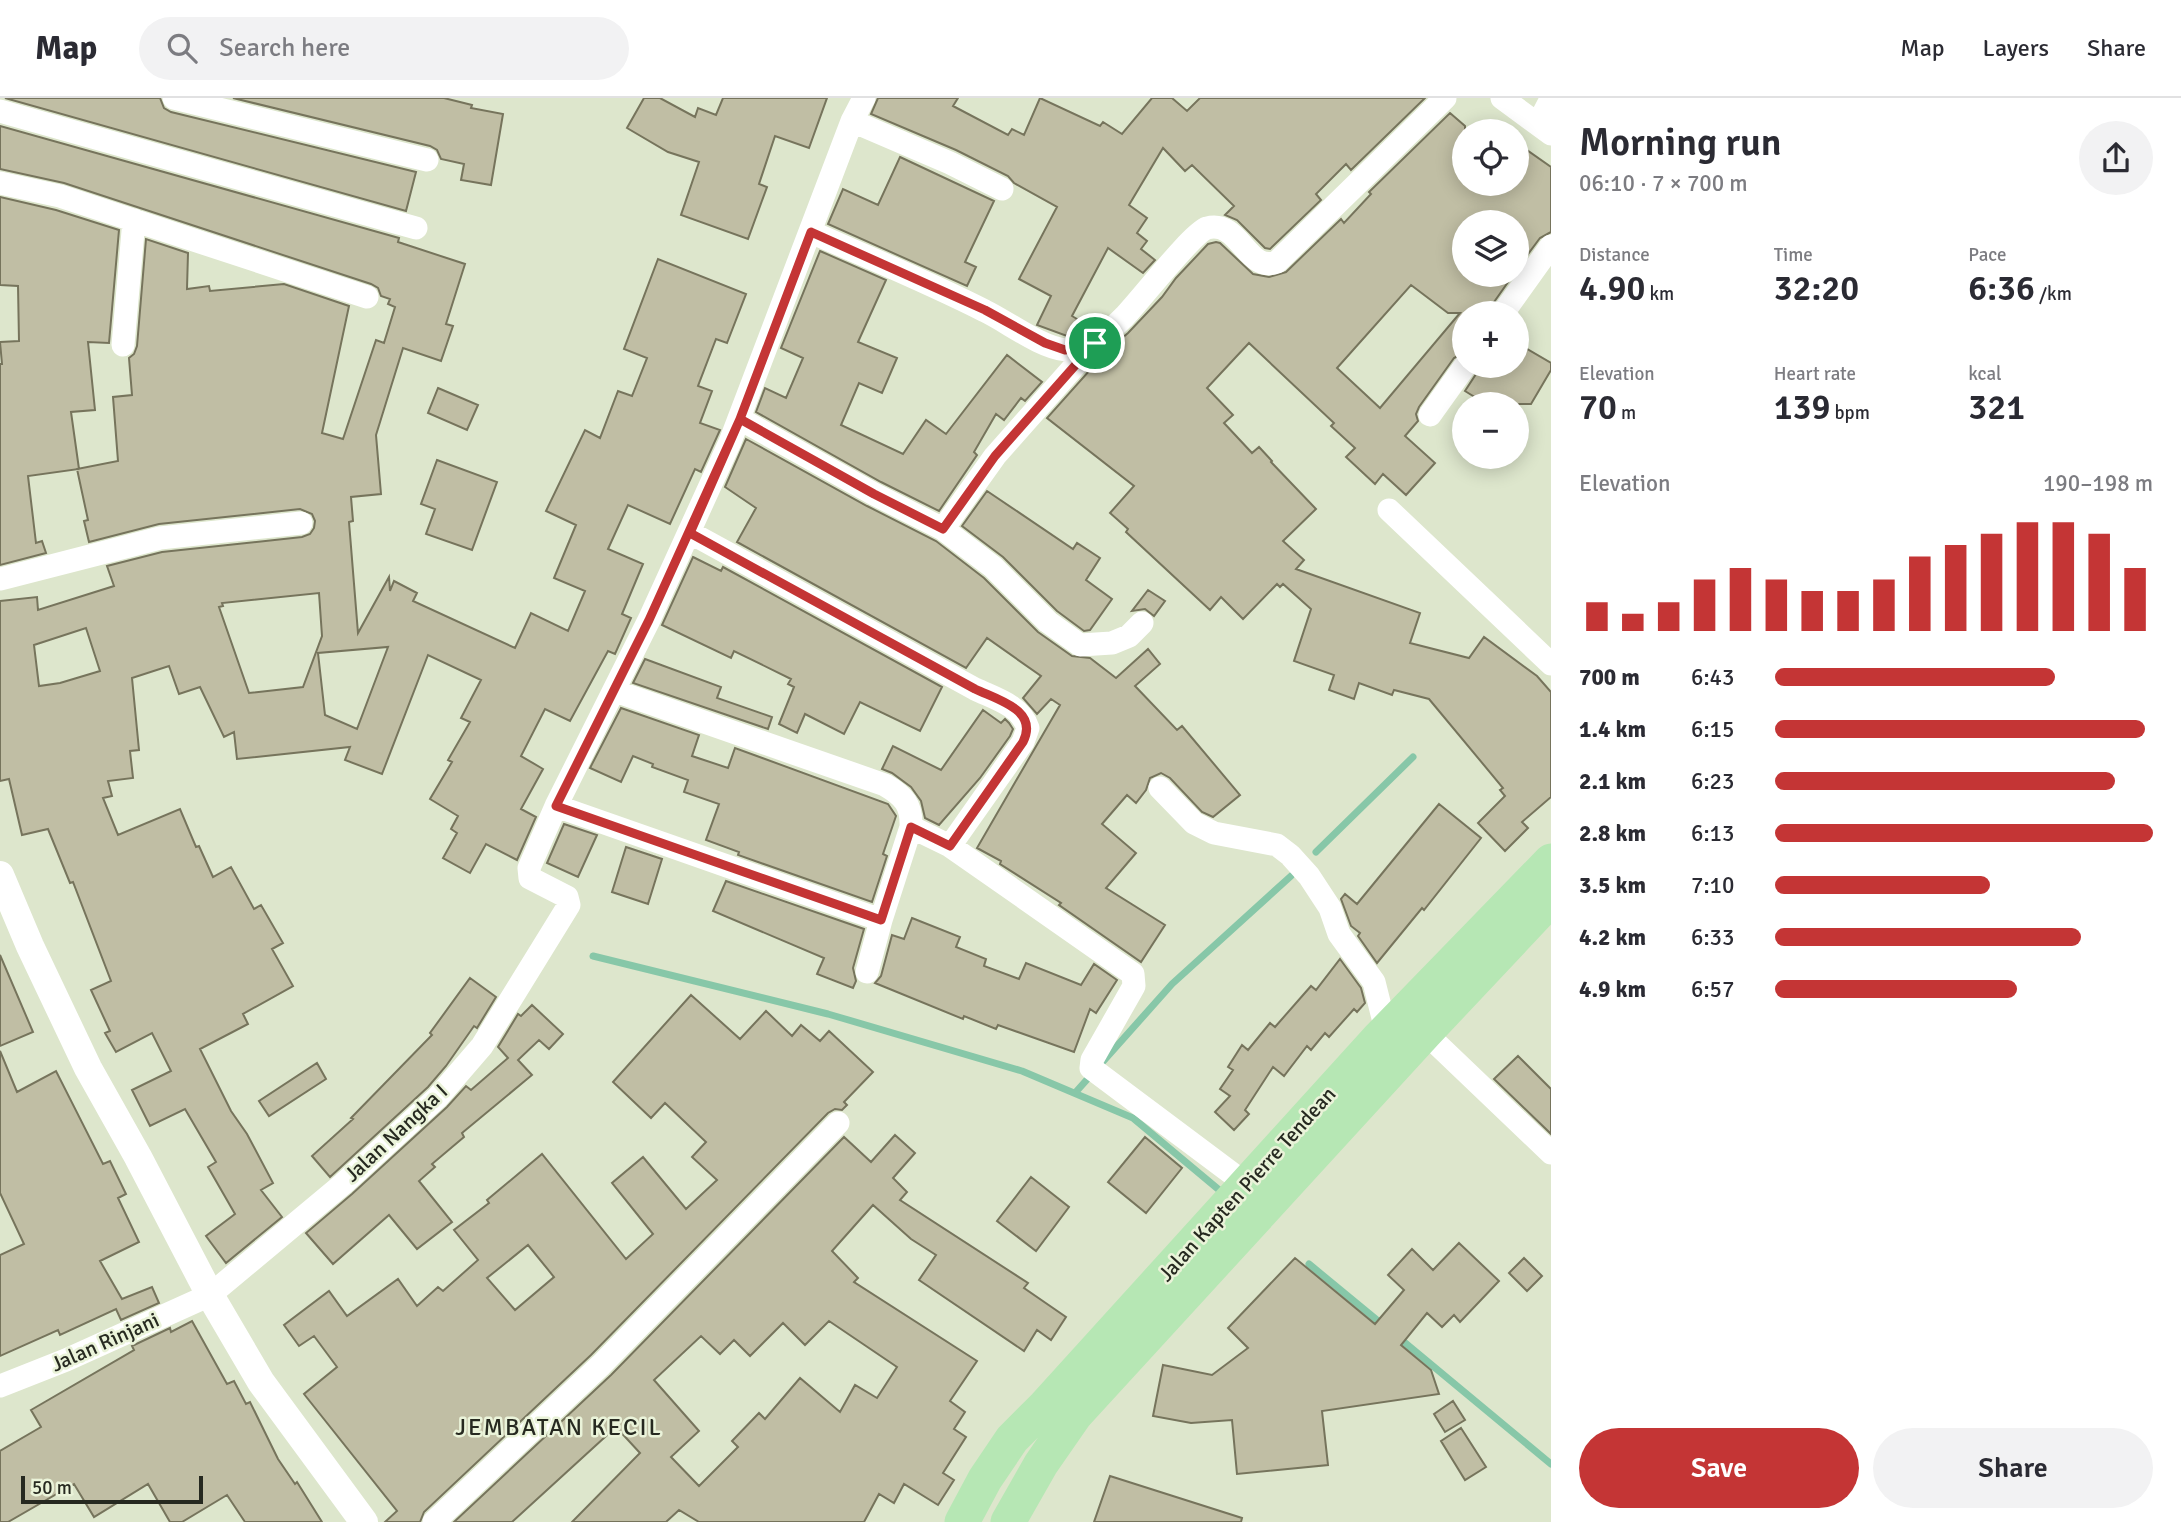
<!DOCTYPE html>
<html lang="en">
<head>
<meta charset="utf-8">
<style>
  :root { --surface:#fff; --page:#f2f2f3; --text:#2b2b33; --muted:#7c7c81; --line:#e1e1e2; --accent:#c43535 }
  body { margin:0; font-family:Signika,sans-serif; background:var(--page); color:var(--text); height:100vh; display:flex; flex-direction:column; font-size:26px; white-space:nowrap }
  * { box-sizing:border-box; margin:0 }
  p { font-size:23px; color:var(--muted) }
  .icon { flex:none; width:38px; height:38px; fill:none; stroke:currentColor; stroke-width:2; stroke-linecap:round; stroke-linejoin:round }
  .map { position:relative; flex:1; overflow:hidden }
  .side { display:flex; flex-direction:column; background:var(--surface); width:630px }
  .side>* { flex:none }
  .fabs { position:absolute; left:1452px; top:21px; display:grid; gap:14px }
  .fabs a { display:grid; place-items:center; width:77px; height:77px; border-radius:50%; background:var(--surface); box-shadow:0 4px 18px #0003; font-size:35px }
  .scale { position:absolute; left:21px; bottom:18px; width:182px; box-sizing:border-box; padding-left:7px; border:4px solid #262920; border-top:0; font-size:19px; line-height:24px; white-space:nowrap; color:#262920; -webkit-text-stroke:5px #eaf3d9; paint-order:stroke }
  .pin { position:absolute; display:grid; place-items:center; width:60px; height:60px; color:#fff; margin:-30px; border:4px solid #fff; border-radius:50%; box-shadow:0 2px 7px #0007 }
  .round { display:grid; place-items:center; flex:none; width:74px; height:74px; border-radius:37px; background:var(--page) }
  .headline { display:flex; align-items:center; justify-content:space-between; height:119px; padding:0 28px }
  h1 { font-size:38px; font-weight:600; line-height:52px }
  .stats { display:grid; grid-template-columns:repeat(3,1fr); gap:10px; height:119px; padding:7px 28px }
  .stats div { display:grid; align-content:center }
  .stats b { font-size:35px; font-weight:600 }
  .stats small { font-size:19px; font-weight:400 }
  .stats p { font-size:19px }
  .chart { height:196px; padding:14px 28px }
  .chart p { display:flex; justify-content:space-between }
  .chart svg { width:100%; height:126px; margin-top:7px; stroke:var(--accent); stroke-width:6 }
  .primary-button { display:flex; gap:14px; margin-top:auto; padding:14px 28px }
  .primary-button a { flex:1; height:80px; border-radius:42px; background:var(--accent); color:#fff; font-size:28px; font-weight:600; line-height:80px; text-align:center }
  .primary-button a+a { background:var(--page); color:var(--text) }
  ul { padding:0 28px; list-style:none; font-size:23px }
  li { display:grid; grid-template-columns:112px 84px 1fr; align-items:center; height:52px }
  li i { height:18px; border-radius:9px; background:var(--accent) }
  header { display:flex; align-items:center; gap:42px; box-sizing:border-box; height:98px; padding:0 35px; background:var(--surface); border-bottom:2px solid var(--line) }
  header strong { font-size:33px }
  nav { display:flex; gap:38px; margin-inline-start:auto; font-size:24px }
  .search { width:490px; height:63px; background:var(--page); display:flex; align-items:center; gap:18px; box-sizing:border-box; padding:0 24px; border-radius:38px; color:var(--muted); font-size:26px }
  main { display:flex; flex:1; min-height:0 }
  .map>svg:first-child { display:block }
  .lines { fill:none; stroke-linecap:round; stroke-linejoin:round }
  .stream { stroke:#87c7a8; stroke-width:7 }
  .building { fill:#c0bea4; stroke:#76745c; stroke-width:2; fill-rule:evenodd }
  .minor { stroke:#fff; stroke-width:23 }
  .tertiary { stroke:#fff; stroke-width:28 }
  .primary { stroke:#b6e7b4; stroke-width:35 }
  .route-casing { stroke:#fff; stroke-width:14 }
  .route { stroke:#c43535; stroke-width:9 }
  .labels { text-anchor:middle; stroke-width:5; stroke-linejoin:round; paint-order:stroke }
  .street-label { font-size:21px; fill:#262920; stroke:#eaf3d9 }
  .quarter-label { font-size:24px; letter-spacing:2px; fill:#262920; stroke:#eaf3d9 }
</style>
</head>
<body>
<header>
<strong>Map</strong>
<div class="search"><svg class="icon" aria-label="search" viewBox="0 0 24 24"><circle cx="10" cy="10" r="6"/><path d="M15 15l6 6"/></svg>Search here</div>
<nav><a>Map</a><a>Layers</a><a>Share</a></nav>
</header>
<main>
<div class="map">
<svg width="1551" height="1424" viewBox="0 0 1551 1424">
  <rect width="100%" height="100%" fill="#dde6cc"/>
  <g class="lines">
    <path class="stream" d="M 1316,754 L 1413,659
      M 593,858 L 828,916 L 1022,973 L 1133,1020 L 1224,1096
      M 1075,995 L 1172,886 L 1291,778
      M 1309,1166 L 1383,1227
      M 1398,1239 L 1551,1366"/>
  </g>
  <path class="building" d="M 5,0 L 160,0 L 164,10 L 171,14 L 416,74 L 406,113 Z
    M 233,0 L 444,0 L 472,7 L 471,10 L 503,16 L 491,87 L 461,82 L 464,66 L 441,61 L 437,52 L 430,48 Z
    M 644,0 L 660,0 L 695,19 L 698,10 L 716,17 L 723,0 L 827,0 L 809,50 L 775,38 L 759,86 L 767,89 L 748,141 L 681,117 L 699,64 L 668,54 L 627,30 Z
    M 878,0 L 958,0 L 953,8 L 1008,37 L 1012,31 L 1024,37 L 1040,0 L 1100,28 L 1103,24 L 1122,36 L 1152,0 L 1172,0 L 1187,13 L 1200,0 L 1425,0 L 1351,72 L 1346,66 L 1316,96 L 1321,102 L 1270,151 L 1265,150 L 1237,122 L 1225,117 L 1234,108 L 1192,67 L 1185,73 L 1163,50 L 1129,107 L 1147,120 L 1137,135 L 1147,143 L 1141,151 L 1155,162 L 1143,175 L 1108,150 L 1072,218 L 1077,221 L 1067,238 L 1037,227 L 1051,198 L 1019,181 L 1057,109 L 1014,85 L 1008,78 L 956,52 L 871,16 Z
    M 1450,15 L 1465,28 L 1465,86 L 1517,86 L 1517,45 L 1551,69 L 1551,134 L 1540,140 L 1517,171 L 1517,124 L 1465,124 L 1465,177 L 1513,177 L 1492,207 L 1489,215 L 1465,215 L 1465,254 L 1454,260 L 1419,309 L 1416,316 L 1418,323 L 1405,338 L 1435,365 L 1406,397 L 1383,376 L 1375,386 L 1346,359 L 1355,350 L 1331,328 L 1334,325 L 1249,245 L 1207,290 L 1233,317 L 1224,325 L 1252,355 L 1259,349 L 1272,363 L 1271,364 L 1316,411 L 1283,443 L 1304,462 L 1296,471 L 1420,515 L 1410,545 L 1469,560 L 1484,539 L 1537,578 L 1551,594 L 1551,699 L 1522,724 L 1528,730 L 1505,753 L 1478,725 L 1505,698 L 1500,692 L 1503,690 L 1429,601 L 1394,592 L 1392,597 L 1359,585 L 1354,601 L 1329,592 L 1334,577 L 1294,563 L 1311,511 L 1283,486 L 1280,489 L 1277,486 L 1243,521 L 1221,499 L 1210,512 L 1126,434 L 1128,431 L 1110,415 L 1134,388 L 1047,320 L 1106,254 L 1128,235 L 1162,199 L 1176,180 L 1208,146 L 1216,144 L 1220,145 L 1253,176 L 1269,179 L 1286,174 L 1341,121 L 1344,125 L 1371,96 L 1369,94 ZM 1411,187 L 1448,215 L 1460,215 L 1380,310 L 1337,270 Z
    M 0,28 L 399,140 L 398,144 L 465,166 L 446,226 L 453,228 L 441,263 L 403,250 L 376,337 L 381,396 L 351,399 L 353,423 L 349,424 L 358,535 L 389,479 L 390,493 L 394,483 L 417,495 L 413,503 L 515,550 L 531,515 L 568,533 L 585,493 L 554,480 L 576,427 L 546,413 L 585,332 L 600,340 L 618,293 L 632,298 L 647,260 L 624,251 L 658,161 L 746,196 L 727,245 L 716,241 L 698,288 L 712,293 L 700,325 L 720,332 L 701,374 L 695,371 L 670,426 L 628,407 L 608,451 L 643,466 L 622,516 L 631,520 L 615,556 L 608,553 L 570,623 L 545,611 L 521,658 L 543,671 L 521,711 L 536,719 L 517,762 L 486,746 L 470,775 L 443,760 L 457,735 L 451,731 L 458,718 L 430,701 L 452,664 L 448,662 L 470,624 L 461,620 L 481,582 L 428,557 L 382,676 L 345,662 L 350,649 L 237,661 L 234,634 L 224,639 L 200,589 L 179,596 L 169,568 L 132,580 L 139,652 L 130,653 L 133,680 L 108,683 L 112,698 L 103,700 L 118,737 L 180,711 L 196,749 L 199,748 L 213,779 L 231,769 L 254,811 L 261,807 L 283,845 L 272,851 L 293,888 L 243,916 L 248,926 L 200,951 L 231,1013 L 247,1036 L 273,1085 L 261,1092 L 282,1119 L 226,1165 L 206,1138 L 235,1116 L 208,1069 L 216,1064 L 185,1011 L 150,1028 L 132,992 L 171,973 L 152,935 L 116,954 L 105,935 L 110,933 L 91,892 L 111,883 L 73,784 L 70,785 L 48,731 L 22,737 L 9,681 L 0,683 L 0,503 L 37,499 L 38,512 L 114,488 L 107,468 L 162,454 L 302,439 L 310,436 L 314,430 L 315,423 L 312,416 L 300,411 L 159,426 L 89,444 L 84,423 L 88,422 L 77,371 L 118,363 L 113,299 L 132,297 L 129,260 L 134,256 L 137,248 L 146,141 L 188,155 L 187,191 L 209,188 L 210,193 L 284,186 L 349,208 L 322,335 L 343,341 L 376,242 L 384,245 L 395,209 L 388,206 L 390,201 L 381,198 L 378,190 L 371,186 L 64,85 L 0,71 ZM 319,495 L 322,538 L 303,589 L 249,595 L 219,509 L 223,508 L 222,505 ZM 86,530 L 100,573 L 60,585 L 39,588 L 34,547 ZM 388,549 L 357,631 L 325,617 L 318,555 Z
    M 900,59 L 994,103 L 965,164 L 976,169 L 967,188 L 828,126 L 843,91 L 878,107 Z
    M 0,99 L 56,112 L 119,132 L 109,245 L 88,244 L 95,312 L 71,314 L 79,371 L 28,378 L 36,445 L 42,443 L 46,455 L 0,467 L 0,266 L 2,266 L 0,244 L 19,243 L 18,188 L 0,187 Z
    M 820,153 L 886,182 L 858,244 L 897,260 L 882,295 L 859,285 L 841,327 L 903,356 L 926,322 L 946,336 L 1007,257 L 1042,284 L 1025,303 L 1021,300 L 1004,322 L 996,316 L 974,354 L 977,357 L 939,413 L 881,384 L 756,314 L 765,290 L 786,300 L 803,260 L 781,250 Z
    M 1517,245 L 1551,265 L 1551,272 L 1531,306 L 1486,306 L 1465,293 L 1476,276 L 1479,268 L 1517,268 Z
    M 438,290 L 478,307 L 467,332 L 428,315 Z
    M 746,341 L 867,408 L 936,443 L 984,480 L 1038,534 L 1072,558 L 1090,560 L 1116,580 L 1148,551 L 1160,566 L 1135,588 L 1177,632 L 1182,628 L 1240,697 L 1213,719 L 1202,714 L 1170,680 L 1161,675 L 1150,680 L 1146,692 L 1136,705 L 1127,697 L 1102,726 L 1136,755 L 1106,790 L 1165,827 L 1141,864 L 1059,807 L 1061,805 L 1000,766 L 1001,763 L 977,750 L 1060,607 L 1051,601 L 1037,616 L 1023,600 L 1041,578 L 987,540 L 966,570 L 737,444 L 756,410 L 725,389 Z
    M 437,362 L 497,384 L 472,452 L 426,436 L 435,411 L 421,406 Z
    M 987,393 L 1073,451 L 1077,445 L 1100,460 L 1086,482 L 1112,501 L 1090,532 L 1084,533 L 1057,513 L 1003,459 L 962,428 Z
    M 693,459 L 721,473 L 723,469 L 942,589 L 920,633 L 860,604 L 844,636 L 805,616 L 797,635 L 779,626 L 794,589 L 788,586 L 791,581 L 734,553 L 731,560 L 662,527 Z
    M 1148,492 L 1165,503 L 1154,518 L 1145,511 L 1132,513 Z
    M 645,561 L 721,589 L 717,600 L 772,619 L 768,631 L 633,585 Z
    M 621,610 L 699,637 L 692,658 L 728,670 L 735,650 L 888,706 L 896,718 L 883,756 L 887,758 L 872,804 L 738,757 L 739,754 L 706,742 L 719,706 L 684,694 L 688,682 L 652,669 L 653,666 L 633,658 L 621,684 L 590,670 Z
    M 983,612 L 1001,625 L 1005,621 L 1009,625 L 1013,631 L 1010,638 L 980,680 L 939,727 L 925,720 L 921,703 L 911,689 L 892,675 L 882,671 L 893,648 L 941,672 Z
    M 1439,706 L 1481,740 L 1424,812 L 1422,810 L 1377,865 L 1358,838 L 1360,835 L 1351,828 L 1341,801 L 1345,796 L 1357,806 Z
    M 564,726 L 597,737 L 578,779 L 547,765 Z
    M 626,749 L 662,761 L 648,806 L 612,794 Z
    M 726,783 L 864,831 L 853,870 L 856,883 L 853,890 L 817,876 L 824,860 L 713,813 Z
    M 912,820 L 960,839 L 956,849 L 986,861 L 984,868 L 1019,881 L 1026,865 L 1081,887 L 1094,866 L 1117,882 L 1096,915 L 1090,911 L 1074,954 L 998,927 L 996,931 L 964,918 L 963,921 L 875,885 L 881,878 L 892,837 L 904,841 Z
    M 0,857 L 33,934 L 0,948 Z
    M 1340,861 L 1361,890 L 1365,905 L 1357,914 L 1354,911 L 1329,939 L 1325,935 L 1311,952 L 1307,948 L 1284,978 L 1273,969 L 1245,1012 L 1249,1016 L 1234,1032 L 1215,1014 L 1230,998 L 1220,991 L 1233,972 L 1228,969 L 1242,947 L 1248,952 L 1270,925 L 1275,929 L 1311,888 L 1316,892 Z
    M 470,880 L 496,899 L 477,930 L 474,928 L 446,968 L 428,989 L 330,1079 L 312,1058 L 353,1021 L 351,1020 L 432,937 L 430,935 Z
    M 691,897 L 740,941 L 766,913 L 792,938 L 801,927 L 820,943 L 829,933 L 873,974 L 844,1004 L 847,1007 L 842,1012 L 835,1011 L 828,1015 L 591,1257 L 424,1414 L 420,1424 L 385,1424 L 397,1413 L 304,1296 L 337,1269 L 314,1238 L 299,1248 L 284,1227 L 329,1193 L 347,1218 L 398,1181 L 417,1208 L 438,1189 L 443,1193 L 478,1162 L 454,1132 L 489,1105 L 487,1102 L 542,1056 L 626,1161 L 653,1136 L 612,1085 L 643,1059 L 686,1111 L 717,1082 L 692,1059 L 706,1044 L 665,1005 L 651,1020 L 613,984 ZM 528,1147 L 554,1179 L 515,1212 L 487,1180 Z
    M 532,907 L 563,936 L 549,951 L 539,942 L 518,962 L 532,977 L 462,1035 L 464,1039 L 432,1066 L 435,1069 L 419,1083 L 452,1124 L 417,1151 L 389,1117 L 333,1166 L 306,1135 L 352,1096 L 447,1009 L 466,988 L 471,992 L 508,960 L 498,949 L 518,916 L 521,918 Z
    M 0,953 L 17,994 L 56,973 L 103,1066 L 110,1063 L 126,1096 L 118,1100 L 139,1144 L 100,1163 L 122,1201 L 152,1189 L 159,1205 L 121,1222 L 116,1211 L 60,1237 L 58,1232 L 0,1258 L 0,1157 L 24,1146 L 0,1095 Z
    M 1518,958 L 1551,991 L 1551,1036 L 1494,981 Z
    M 317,965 L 326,981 L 269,1018 L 259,1003 Z
    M 895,1037 L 915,1055 L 893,1080 L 907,1094 L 900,1102 L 1028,1185 L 1024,1190 L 1066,1219 L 1051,1242 L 1037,1232 L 1024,1253 L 919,1182 L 936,1157 L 911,1141 L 873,1107 L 832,1153 L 858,1180 L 854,1184 L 977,1263 L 950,1303 L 965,1314 L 954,1331 L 966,1339 L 943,1375 L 954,1382 L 938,1407 L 904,1386 L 894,1405 L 879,1396 L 864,1424 L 699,1424 L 679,1412 L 666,1424 L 572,1424 L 640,1355 L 616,1329 L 512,1424 L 454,1424 L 611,1277 L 844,1039 L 871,1064 ZM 829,1223 L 897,1269 L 877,1300 L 855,1287 L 840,1314 L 800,1280 L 765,1321 L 759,1315 L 732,1343 L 738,1349 L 699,1388 L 671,1359 L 699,1333 L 654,1282 L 701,1238 L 720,1256 L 734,1242 L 750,1258 L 783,1225 L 805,1247 Z
    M 1145,1039 L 1182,1070 L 1146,1115 L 1108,1084 Z
    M 1031,1079 L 1069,1109 L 1036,1153 L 997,1123 Z
    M 1459,1145 L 1499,1183 L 1460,1224 L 1454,1217 L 1442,1229 L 1427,1215 L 1401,1247 L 1431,1272 L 1439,1296 L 1322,1313 L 1328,1367 L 1237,1376 L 1232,1322 L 1191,1325 L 1153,1318 L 1163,1267 L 1212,1277 L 1248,1250 L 1228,1230 L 1295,1160 L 1375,1226 L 1404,1192 L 1388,1177 L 1412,1151 L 1433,1172 Z
    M 1524,1160 L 1542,1178 L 1527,1193 L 1509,1175 Z
    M 192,1223 L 227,1286 L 234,1283 L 246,1306 L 250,1304 L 278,1361 L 295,1386 L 297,1384 L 322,1424 L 245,1424 L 227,1397 L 182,1424 L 170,1424 L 148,1386 L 94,1419 L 74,1386 L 8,1424 L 0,1424 L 0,1353 L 41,1329 L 31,1312 L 134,1252 L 132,1248 L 170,1230 L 171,1234 Z
    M 1453,1303 L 1465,1322 L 1445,1334 L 1434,1316 Z
    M 1461,1330 L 1486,1369 L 1465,1382 L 1441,1343 Z
    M 1110,1378 L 1242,1420 L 1241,1424 L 1094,1424 Z"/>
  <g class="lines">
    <path class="minor" d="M 174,0 L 427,62
      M 1502,0 L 1551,36
      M 0,13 L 416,130
      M 852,23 L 950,65 L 1002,91
      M 1538,26 L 1551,1
      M 0,85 L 60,98 L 367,199
      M 811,134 C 869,160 928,184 985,213 C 1008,224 1041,250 1066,252 C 1090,254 1108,235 1124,219 C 1139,204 1192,135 1207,130 C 1240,121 1247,176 1277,164 L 1445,0
      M 1503,215 L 1551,148
      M 123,247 L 134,122
      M 1430,317 L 1465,268
      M 740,321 L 874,396 L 943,431 L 993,469 L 1048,524 L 1080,547 L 1112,545 L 1129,538 L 1142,525
      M 1389,412 L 1551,566
      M 943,431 L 995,358 L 1095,245
      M 689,434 L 975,591 C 996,601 1020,607 1028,630 L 1023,644 L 950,748
      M 0,481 L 160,440 L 301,425
      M 615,593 L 885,687 C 904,698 912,707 911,729 L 881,822 L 867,874
      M 1160,690 L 1194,725 L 1214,735 L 1277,747 L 1290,757 L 1309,778 L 1330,810 L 1339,836 L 1374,884 L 1386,932
      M 556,708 L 881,822
      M 911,729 L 950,748 L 1133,876 L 1134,888 L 1092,962 L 1091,970 L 1246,1086
      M 1416,926 L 1551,1055
      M 0,1288 L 66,1262 L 210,1197 L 343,1086 L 438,999 L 482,948 L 569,807 L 567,799 L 530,780 L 529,770 L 556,708 L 649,522 L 730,344 L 852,23 L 864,0
      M 434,1424 L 601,1267 L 838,1025"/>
    <path class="tertiary" d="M 0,777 L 30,848 L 88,970 L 138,1059 L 210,1197 L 261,1284 L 364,1424"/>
    <path class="primary" d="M 962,1424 L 985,1381 L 1012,1341 L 1045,1308 L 1378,941 L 1551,763
      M 1008,1424 L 1041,1366 L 1075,1317 L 1425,935 L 1551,801"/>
  </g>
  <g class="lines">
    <defs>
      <path id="route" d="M 1095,245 L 995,358 L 943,431 L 874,396 L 740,321 L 649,522 L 556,708 L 881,822 L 911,729 L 950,748 L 1023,644 C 1039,612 998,602 975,591 L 690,435 L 740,321 L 811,134 L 985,212 L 1045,245 L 1065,252 L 1081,250 L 1095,245"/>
    </defs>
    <use href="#route" class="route-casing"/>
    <use href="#route" class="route"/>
  </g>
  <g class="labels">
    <g class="street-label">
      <text transform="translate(396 1035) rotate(-43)" y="7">Jalan Nangka I</text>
      <text transform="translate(1247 1086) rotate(-48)" y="7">Jalan Kapten Pierre Tendean</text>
      <text transform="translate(105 1244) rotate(-24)" y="7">Jalan Rinjani</text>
    </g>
    <g class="quarter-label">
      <text x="559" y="1337">JEMBATAN KECIL</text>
    </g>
  </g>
</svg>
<div class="fabs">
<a><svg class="icon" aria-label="locate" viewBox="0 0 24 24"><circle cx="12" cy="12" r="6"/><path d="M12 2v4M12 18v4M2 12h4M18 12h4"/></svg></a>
<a><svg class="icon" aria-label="layers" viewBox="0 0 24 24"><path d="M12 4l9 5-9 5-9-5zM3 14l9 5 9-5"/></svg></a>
<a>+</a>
<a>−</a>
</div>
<div class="scale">50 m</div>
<div class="pin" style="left:1095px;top:245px;background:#1e9e55"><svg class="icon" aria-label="arrive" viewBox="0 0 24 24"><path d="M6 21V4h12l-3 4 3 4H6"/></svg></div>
</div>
<section class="side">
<div class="headline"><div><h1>Morning run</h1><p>06:10 · 7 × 700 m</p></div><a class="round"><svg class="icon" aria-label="share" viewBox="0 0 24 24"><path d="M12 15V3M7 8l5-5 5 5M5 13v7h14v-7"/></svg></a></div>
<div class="stats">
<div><p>Distance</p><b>4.90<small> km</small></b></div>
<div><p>Time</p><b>32:20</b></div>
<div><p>Pace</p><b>6:36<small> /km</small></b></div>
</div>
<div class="stats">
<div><p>Elevation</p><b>70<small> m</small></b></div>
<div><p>Heart rate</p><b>139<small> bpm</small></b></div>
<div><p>kcal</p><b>321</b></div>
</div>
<div class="chart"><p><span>Elevation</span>190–198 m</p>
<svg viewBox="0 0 160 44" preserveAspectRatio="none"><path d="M5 44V34M15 44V38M25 44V34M35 44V26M45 44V22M55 44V26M65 44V30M75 44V30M85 44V26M95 44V18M105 44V14M115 44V10M125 44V6M135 44V6M145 44V10M155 44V22"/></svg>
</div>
<ul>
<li><b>700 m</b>6:43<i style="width:74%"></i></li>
<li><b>1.4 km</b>6:15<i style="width:98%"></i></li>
<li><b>2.1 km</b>6:23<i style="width:90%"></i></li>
<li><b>2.8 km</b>6:13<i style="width:100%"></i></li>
<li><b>3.5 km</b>7:10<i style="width:57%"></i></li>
<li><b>4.2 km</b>6:33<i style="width:81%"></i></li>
<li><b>4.9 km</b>6:57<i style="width:64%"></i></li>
</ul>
<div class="primary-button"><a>Save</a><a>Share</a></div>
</section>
</main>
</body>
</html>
